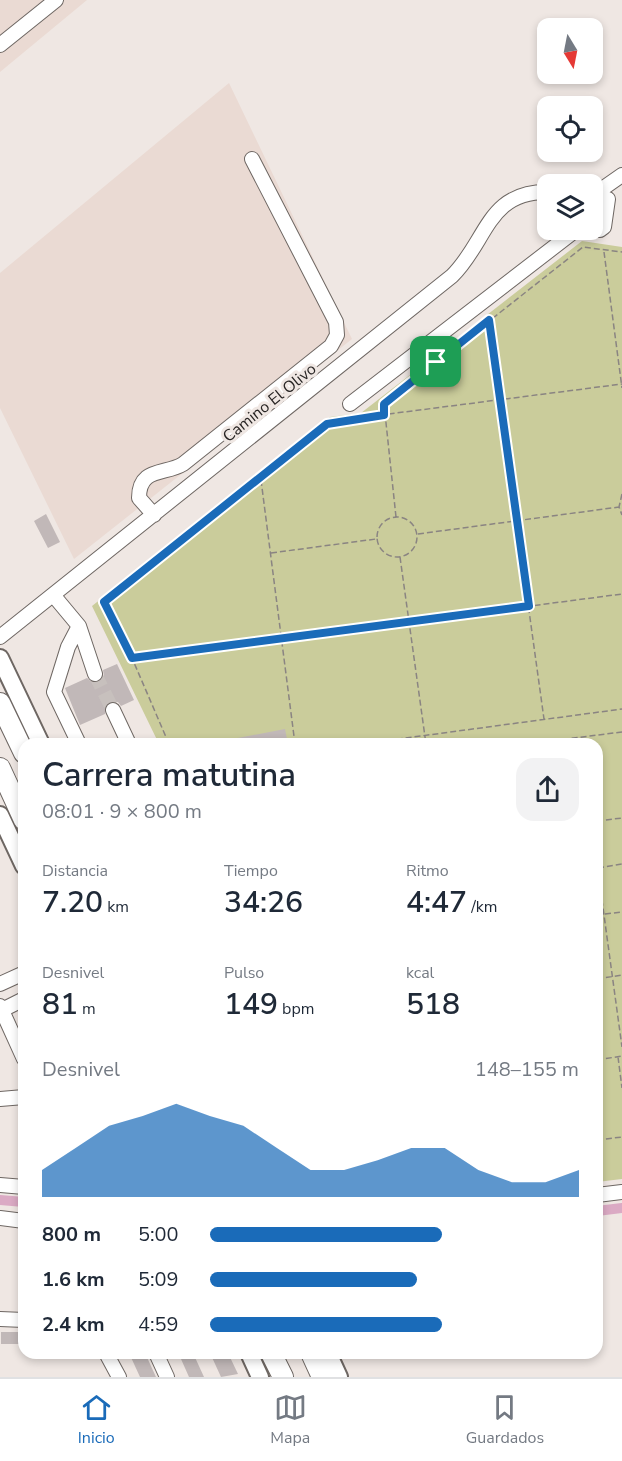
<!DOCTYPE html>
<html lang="es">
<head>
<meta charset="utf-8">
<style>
  :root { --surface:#fff; --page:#f2f2f3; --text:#1f2937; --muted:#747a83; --line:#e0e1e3; --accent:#1a6bb9 }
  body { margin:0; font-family:"Nunito Sans",sans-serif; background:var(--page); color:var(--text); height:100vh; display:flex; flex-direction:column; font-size:22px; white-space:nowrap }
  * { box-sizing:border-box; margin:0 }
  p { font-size:20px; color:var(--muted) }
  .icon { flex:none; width:33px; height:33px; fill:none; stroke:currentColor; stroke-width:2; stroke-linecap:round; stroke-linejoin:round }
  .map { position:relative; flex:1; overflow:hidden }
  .side { position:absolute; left:18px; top:738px; width:585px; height:621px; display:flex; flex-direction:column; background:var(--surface); border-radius:18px; box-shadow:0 3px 9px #0003 }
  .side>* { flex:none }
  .needle { width:39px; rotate:170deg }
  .buttons { position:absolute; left:537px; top:18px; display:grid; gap:12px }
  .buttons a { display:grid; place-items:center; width:66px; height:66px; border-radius:12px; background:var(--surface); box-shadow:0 3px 9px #0003; font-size:30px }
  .pin { position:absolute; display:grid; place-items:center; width:51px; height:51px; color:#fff; margin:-26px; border-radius:12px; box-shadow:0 3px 9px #0006 }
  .round { display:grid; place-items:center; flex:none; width:63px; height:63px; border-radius:18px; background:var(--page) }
  .summary { display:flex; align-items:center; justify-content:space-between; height:102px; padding:0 24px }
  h1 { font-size:33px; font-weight:600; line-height:45px }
  .stats { display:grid; grid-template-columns:repeat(3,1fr); gap:9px; height:102px; padding:6px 24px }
  .stats div { display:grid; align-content:center }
  .stats b { font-size:30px; font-weight:600 }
  .stats small { font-size:16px; font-weight:400 }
  .stats p { font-size:16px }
  .chart { height:168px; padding:12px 24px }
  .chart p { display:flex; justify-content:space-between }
  .chart svg { width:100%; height:108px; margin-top:6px; fill:var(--accent); opacity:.7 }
  ul { padding:0 24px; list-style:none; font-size:20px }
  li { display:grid; grid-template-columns:96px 72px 1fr; align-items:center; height:45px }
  li i { height:15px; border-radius:8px; background:var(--accent) }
  .tabs { display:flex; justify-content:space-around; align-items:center; height:84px; border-top:2px solid var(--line); background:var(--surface); font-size:16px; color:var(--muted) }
  .tabs a { display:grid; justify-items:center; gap:3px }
  .tabs .selected { color:var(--accent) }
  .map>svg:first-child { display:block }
  .built { fill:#eadad3 }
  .green { fill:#cacc9b }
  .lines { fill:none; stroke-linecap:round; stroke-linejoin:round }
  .canal { stroke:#dbaac4; stroke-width:10 }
  .building { fill:#c1b8b8 }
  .minor-tunnel { stroke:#c7c0bd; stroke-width:14; stroke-dasharray:14 7; stroke-linecap:butt }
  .minor-casing { stroke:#6e6763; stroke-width:16 }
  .major-casing { stroke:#6e6763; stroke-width:20 }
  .highway-casing { stroke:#6e6763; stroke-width:22 }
  .path { stroke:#8a8482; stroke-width:1.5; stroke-dasharray:6 3; stroke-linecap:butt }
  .minor { stroke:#fff; stroke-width:14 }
  .major { stroke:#fff; stroke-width:16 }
  .highway { stroke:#fff; stroke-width:20 }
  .route-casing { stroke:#fff; stroke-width:12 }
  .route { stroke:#1a6bb9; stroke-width:8 }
  .labels { text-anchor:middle; stroke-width:6; stroke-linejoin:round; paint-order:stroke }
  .street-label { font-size:16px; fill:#282524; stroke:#efe7e3 }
</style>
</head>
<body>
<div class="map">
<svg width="622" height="1377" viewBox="0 0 622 1377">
  <rect width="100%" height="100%" fill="#efe7e3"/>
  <path class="built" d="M 0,0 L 87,0 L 0,72 Z
    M 229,83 L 352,339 L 74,559 L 0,408 L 0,273 Z"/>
  <path class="green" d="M 582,241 L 622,247 L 622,1179 L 597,1182 L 597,744 L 159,744 L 92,606 L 330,417 L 361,413 Z"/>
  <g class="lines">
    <path class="canal" d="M 0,1200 L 24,1202
      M 597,1211 L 622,1208"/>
  </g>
  <path class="building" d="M 46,514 L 60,542 L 48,548 L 34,521 Z
    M 117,664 L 134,700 L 121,706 L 118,702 L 110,702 L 105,705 L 105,714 L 80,725 L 65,688 L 87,678 L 93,683 L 98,682 L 104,676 L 103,670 Z
    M 285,729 L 288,744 L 227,744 L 227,740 Z
    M 1,1332 L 24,1332 L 24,1344 L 1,1344 Z
    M 129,1353 L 145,1353 L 156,1377 L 140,1377 Z
    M 193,1353 L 204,1377 L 189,1377 L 181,1359 Z
    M 210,1353 L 228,1353 L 238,1374 L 221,1377 Z"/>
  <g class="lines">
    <path class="minor-tunnel" d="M 95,674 L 113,710"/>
    <defs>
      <path id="minor" d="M 0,45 L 56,0
        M 592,196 L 622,175
        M 350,404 L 576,230 L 600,230 L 604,227 L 608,199
        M 154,515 L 139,498 C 139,467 165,475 183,464 L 331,346 L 337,335 L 336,322 L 252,159
        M 54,596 L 79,626 L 95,674
        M 79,626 L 68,647 L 54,692 L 79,744
        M 0,637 L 452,276 C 487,242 487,191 548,192
        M 113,710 L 129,744
        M 0,984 L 24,973
        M 0,1006 L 24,1059
        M 2,1010 L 24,999
        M 0,1099 L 24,1097
        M 0,1185 L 24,1187
        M 597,1195 L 622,1192
        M 0,1218 L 24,1221
        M 0,1319 L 24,1320
        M 106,1353 L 119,1377
        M 156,1353 L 167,1377"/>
      <path id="major" d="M 0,658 L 41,744
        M 0,815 L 24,866
        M 249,1353 L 260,1377
        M 328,1353 L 339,1377"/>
      <path id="highway" d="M 0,703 L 24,753
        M 0,768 L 24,820
        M 271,1353 L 283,1377
        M 311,1353 L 322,1377"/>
    </defs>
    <use href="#minor" class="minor-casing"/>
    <use href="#major" class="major-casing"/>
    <use href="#highway" class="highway-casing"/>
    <path class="path" d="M 604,252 L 622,388
      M 489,322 L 544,719
      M 261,480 L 295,744
      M 622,494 L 619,507 L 622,515
      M 396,517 L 384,404 L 583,247 L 622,252
      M377 537a20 20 0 1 1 40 0a20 20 0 1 1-40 0Z
      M 418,534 L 619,507
      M 271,553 L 376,539
      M 400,557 L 426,744
      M 133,658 L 622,594
      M 169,744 L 132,658 L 104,602 L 334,421 L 622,384
      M 361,744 L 622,709
      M 527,744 L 622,732
      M 597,821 L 622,818
      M 597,864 L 622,1047
      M 598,868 L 622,864
      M 605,914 L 622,912
      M 597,979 L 622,975
      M 618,1057 L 622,1088
      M 597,1060 L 622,1056
      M 597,1140 L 622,1137"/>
    <use href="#minor" class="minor"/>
    <use href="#major" class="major"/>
    <use href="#highway" class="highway"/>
  </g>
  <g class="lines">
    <defs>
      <path id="route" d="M 489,320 L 529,606 L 132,658 L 104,602 L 327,424 L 384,415 L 384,404 Z"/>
    </defs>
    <use href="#route" class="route-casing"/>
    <use href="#route" class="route"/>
  </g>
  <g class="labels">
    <g class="street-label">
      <text transform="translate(269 402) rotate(-39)" y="6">Camino El Olivo</text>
    </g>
  </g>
</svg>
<div class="buttons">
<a><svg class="needle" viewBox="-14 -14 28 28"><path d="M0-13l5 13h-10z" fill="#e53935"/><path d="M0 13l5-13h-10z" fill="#747a83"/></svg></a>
<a><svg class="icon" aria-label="locate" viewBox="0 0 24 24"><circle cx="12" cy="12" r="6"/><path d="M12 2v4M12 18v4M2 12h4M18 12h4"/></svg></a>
<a><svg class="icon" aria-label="layers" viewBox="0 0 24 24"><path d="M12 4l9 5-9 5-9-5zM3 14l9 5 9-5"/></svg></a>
</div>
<div class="pin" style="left:436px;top:362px;background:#1e9e55"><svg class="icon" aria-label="arrive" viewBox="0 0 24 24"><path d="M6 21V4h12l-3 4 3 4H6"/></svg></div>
<section class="side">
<div class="summary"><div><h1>Carrera matutina</h1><p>08:01 · 9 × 800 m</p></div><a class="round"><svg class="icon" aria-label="share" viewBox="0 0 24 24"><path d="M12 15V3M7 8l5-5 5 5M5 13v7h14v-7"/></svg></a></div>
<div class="stats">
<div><p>Distancia</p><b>7.20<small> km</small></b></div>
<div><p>Tiempo</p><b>34:26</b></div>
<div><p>Ritmo</p><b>4:47<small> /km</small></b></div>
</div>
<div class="stats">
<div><p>Desnivel</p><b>81<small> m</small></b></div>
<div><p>Pulso</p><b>149<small> bpm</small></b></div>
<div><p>kcal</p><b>518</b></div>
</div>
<div class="chart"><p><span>Desnivel</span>148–155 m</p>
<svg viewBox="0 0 160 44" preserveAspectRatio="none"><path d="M0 44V33L10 24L20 15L30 11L40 6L50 11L60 15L70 24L80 33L90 33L100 29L110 24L120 24L130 33L140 38L150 38L160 33V44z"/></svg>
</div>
<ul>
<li><b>800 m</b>5:00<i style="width:63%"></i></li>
<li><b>1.6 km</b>5:09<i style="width:56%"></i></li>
<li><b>2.4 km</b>4:59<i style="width:63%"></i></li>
</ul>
</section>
</div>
<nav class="tabs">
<a class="selected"><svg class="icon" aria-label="home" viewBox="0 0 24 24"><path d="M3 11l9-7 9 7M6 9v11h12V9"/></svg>Inicio</a>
<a><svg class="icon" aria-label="map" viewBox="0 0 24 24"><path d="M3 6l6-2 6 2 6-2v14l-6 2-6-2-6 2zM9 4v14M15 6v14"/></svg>Mapa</a>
<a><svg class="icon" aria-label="saved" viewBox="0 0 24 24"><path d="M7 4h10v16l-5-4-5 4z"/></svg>Guardados</a>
</nav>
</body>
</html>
